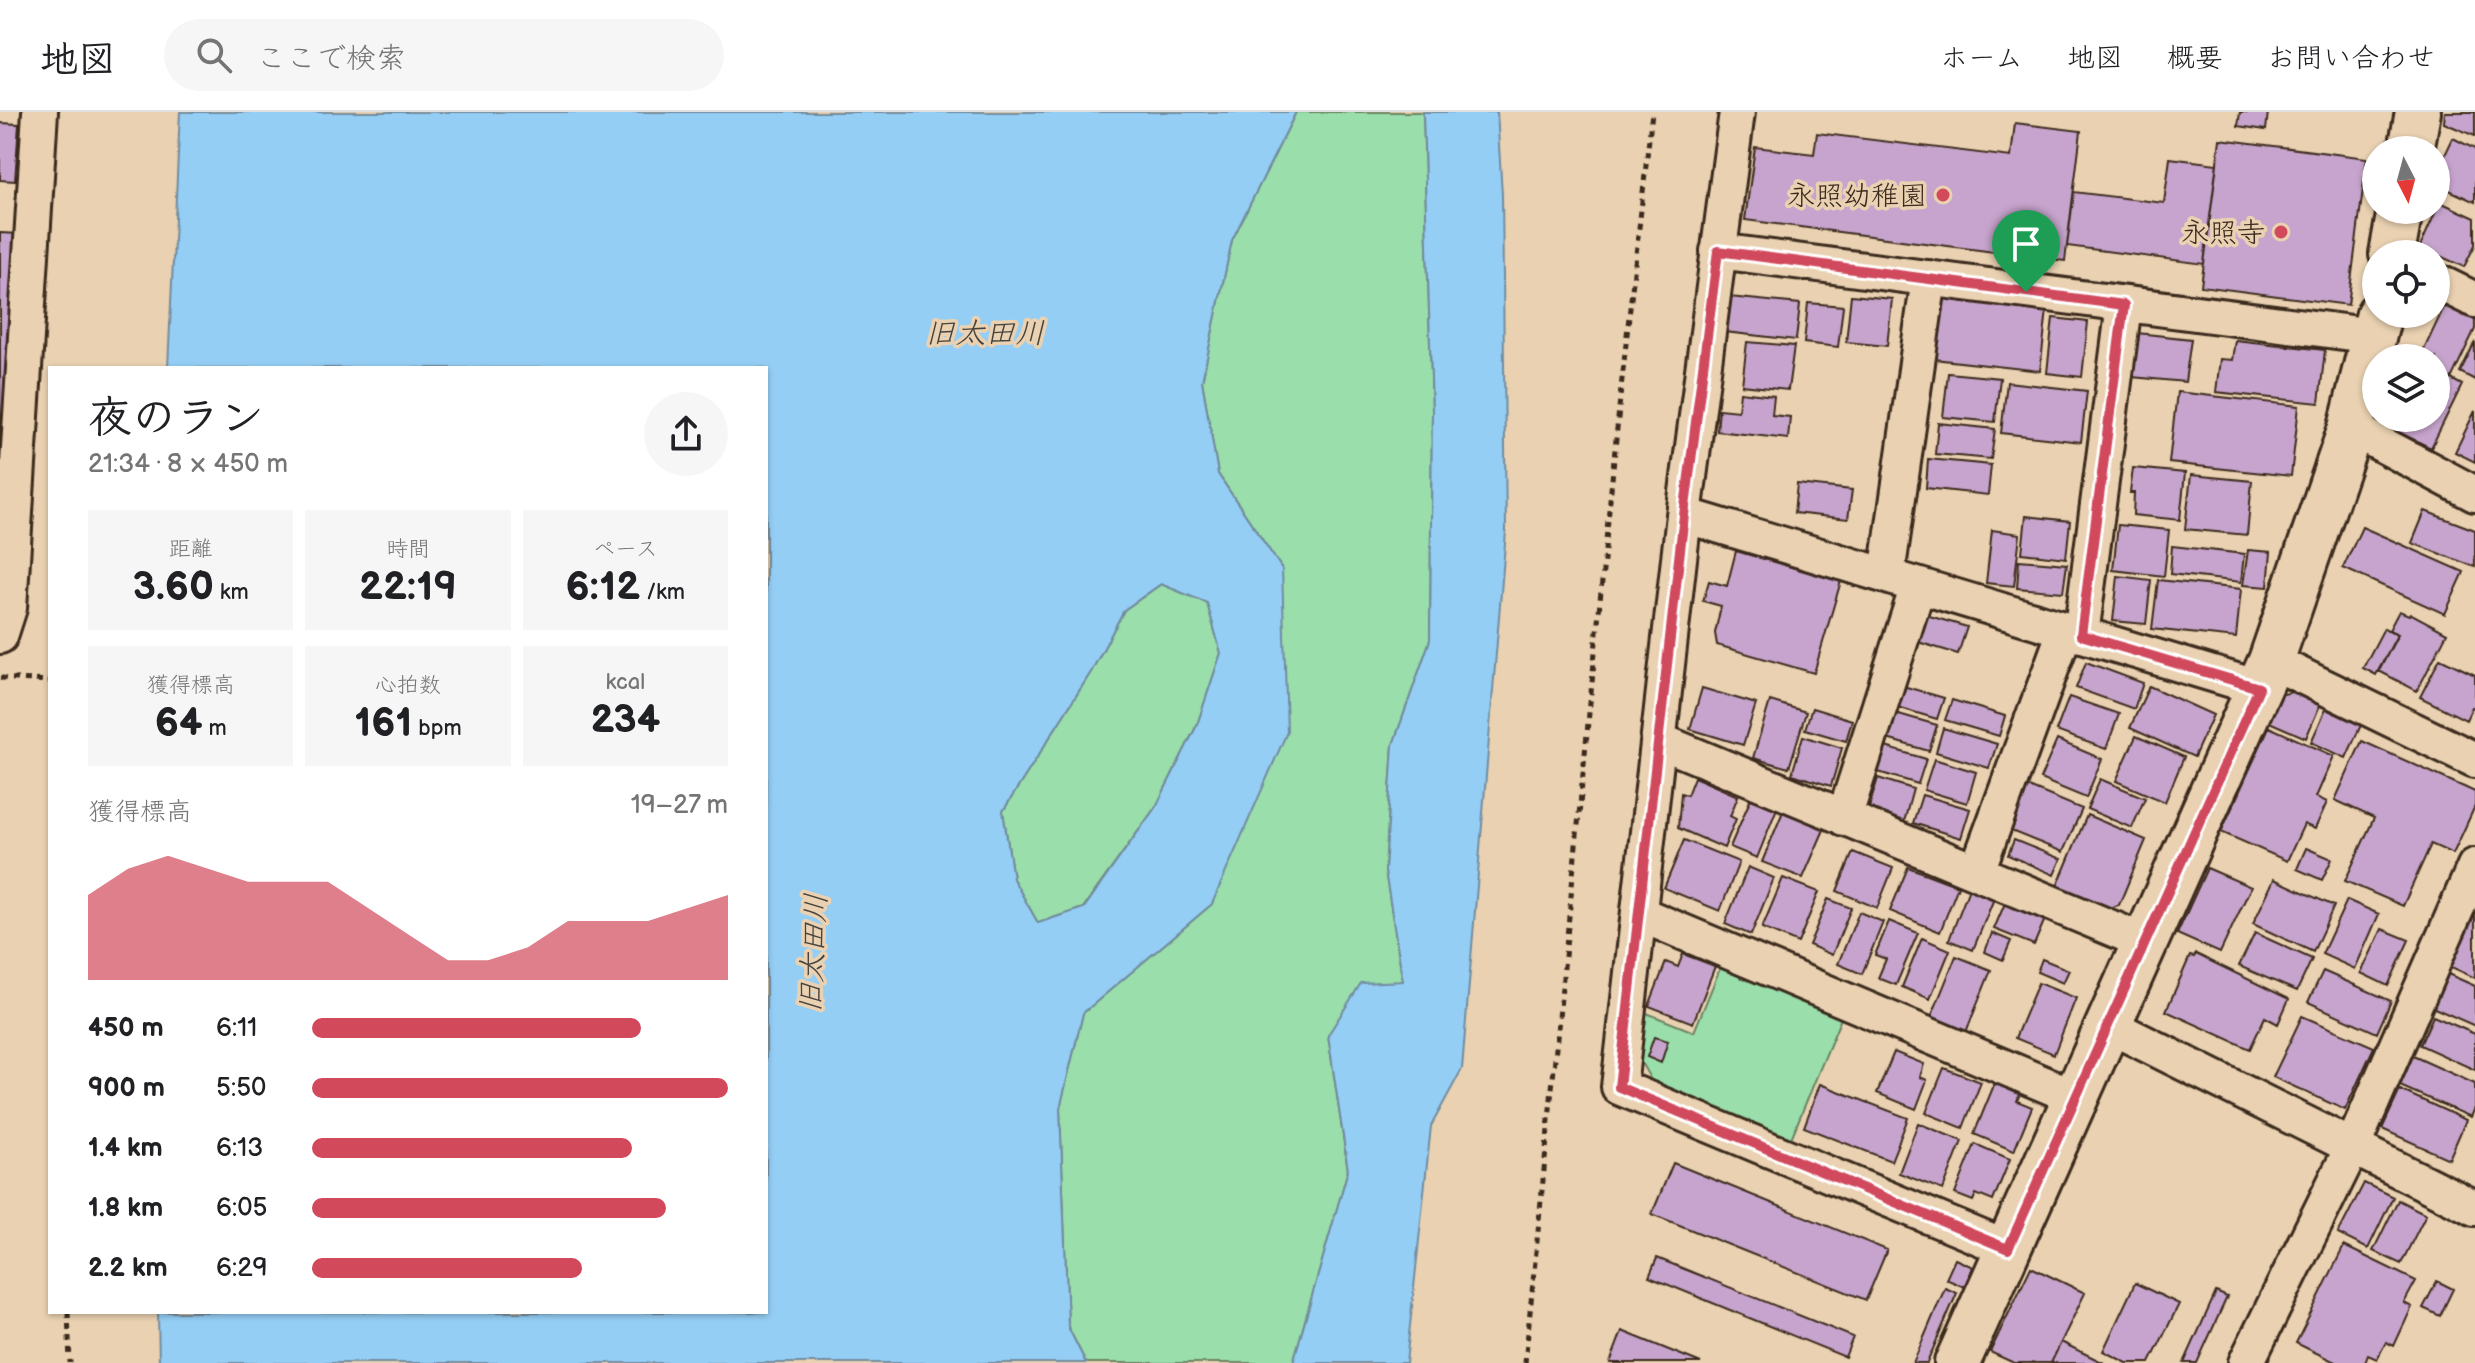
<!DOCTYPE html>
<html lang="ja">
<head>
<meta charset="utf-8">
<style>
  :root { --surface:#fff; --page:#f6f6f6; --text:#202124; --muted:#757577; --line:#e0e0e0; --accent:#d1495b }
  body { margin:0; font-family:"Balsamiq Sans","Klee One",sans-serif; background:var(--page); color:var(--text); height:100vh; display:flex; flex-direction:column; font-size:30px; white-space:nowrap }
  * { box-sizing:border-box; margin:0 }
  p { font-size:26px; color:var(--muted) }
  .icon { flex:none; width:44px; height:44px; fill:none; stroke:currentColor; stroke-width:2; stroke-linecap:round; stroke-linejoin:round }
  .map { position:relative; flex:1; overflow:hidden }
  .panel { position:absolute; left:48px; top:254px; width:720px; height:948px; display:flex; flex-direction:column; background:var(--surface); border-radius:0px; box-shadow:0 2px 6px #0004 }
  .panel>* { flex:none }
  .needle { width:52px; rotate:174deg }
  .tools { position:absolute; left:2362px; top:24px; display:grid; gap:16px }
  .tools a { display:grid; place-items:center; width:88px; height:88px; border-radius:50%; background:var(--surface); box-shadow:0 2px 6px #0004; font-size:40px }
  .pin { position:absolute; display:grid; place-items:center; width:68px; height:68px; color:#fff; margin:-82px -34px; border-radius:50% 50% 50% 0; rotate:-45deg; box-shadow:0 0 8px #0007 }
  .pin .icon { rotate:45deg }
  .round { display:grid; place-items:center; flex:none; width:84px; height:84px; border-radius:42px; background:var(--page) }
  .summary { display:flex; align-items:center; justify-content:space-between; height:136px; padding:0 40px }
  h1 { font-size:44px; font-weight:700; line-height:60px }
  .stats { display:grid; grid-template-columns:repeat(3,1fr); gap:12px; height:136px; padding:8px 40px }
  .stats div { display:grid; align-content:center; border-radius:0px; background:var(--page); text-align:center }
  .stats b { font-size:40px; font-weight:700 }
  .stats small { font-size:22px; font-weight:400 }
  .stats p { font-size:22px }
  .chart { height:224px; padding:16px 40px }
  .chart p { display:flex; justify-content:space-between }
  .chart svg { width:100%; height:144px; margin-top:8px; fill:var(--accent); opacity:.7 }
  ul { padding:0 40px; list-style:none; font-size:26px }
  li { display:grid; grid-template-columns:128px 96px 1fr; align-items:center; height:60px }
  li i { height:20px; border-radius:10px; background:var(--accent) }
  header { display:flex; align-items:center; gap:48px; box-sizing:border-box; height:112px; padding:0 40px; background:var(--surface); border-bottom:2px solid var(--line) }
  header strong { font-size:38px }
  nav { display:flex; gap:44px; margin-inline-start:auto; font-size:28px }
  .search { width:560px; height:72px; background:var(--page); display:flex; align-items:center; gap:20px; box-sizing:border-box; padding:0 28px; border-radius:44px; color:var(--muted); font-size:30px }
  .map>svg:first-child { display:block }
  .green { fill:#99deab; stroke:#6a8464; stroke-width:2 }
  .water { fill:#95cef5; stroke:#718c9f; stroke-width:2; fill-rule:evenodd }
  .building { fill:#c7a4cd; stroke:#3b2a1e; stroke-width:2 }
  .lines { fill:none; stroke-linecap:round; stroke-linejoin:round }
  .street-casing { stroke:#3b2a1e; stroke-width:40 }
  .secondary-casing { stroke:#3b2a1e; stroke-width:50 }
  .path { stroke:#3b2a1e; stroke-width:5; stroke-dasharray:6 6; stroke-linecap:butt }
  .street { stroke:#e9d1b1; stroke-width:34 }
  .secondary { stroke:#e9d1b1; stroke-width:44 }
  .route-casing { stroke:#fff; stroke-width:16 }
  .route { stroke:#d1495b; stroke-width:10 }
  .poi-dot { fill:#d1495b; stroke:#e9d1b1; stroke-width:3 }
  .labels { text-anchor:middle; stroke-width:7; stroke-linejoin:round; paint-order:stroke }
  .poi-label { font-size:28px; fill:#3b2a1e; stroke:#e9d1b1; text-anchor:end }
  .water-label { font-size:30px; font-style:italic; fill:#48433e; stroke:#e9d1b1 }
</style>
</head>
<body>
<header>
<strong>地図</strong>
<div class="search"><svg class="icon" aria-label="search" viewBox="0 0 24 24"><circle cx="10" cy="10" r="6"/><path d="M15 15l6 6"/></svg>ここで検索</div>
<nav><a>ホーム</a><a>地図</a><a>概要</a><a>お問い合わせ</a></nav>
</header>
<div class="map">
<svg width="2475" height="1251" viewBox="0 0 2475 1251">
  <rect width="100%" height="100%" fill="#e9d1b1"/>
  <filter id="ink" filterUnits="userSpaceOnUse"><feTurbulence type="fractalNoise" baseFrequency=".0125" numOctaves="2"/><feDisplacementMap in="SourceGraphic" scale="16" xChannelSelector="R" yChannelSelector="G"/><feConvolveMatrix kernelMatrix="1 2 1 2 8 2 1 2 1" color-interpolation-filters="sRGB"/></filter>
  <g filter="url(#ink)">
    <path class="green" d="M 1296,0 L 1423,0 L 1432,298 L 1430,528 L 1393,633 L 1385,758 L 1403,870 L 1328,923 L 1348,1058 L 1293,1251 L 1086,1251 L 1068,1215 L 1060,996 L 1083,901 L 1212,792 L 1282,457 L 1218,362 L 1202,269 L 1232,128 Z
      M 1161,472 L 1207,491 L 1221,541 L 1197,613 L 1157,693 L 1083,796 L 1038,811 L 1013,767 L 1003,699 L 1091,560 L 1124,498 Z
      M 1723,849 L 1844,899 L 1790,1029 L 1655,975 L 1639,947 L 1644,900 L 1694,920 Z"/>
    <path class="water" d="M 180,0 L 1296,0 L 1232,128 L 1202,269 L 1218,362 L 1282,457 L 1287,620 L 1212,792 L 1083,901 L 1060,996 L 1068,1215 L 1086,1251 L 159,1251 L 158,1200 L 766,1200 L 766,256 L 168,256 ZM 1161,472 L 1207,491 L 1221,541 L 1197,613 L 1157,693 L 1084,796 L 1038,811 L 1013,767 L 1003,699 L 1091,560 L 1124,498 Z
      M 1423,0 L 1497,0 L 1502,83 L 1506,419 L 1462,957 L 1431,1014 L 1406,1251 L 1293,1251 L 1348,1058 L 1328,923 L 1361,871 L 1403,869 L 1385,759 L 1393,633 L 1430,528 L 1432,298 Z"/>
    <path class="building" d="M 2240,0 L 2268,0 L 2266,18 L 2238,14 Z
      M 2445,0 L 2475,0 L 2475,24 L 2444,11 Z
      M 0,11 L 19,12 L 15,69 L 0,68 Z
      M 2015,11 L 2081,19 L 2065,149 L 1745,108 L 1755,35 L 1814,42 L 1817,21 L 2011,45 Z
      M 2453,26 L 2475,37 L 2475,90 L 2436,72 L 2436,62 Z
      M 2220,27 L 2367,46 L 2348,193 L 2201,174 Z
      M 2170,46 L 2217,52 L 2204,152 L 2067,134 L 2074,80 L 2164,91 Z
      M 2440,90 L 2475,106 L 2475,133 L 2464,155 L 2420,135 Z
      M 0,121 L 20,122 L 0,437 Z
      M 1851,183 L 1892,187 L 1887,234 L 1846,230 Z
      M 1729,185 L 1800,192 L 1796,228 L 1725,220 Z
      M 1941,186 L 2047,198 L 2040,259 L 1934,247 Z
      M 1808,191 L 1843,194 L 1838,235 L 1804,231 Z
      M 2445,193 L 2475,208 L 2475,217 L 2451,267 L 2462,273 L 2431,336 L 2386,314 L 2390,306 L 2436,306 L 2436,246 L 2420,246 Z
      M 2053,206 L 2088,210 L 2082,265 L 2047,261 Z
      M 2137,221 L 2191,227 L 2185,270 L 2132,265 Z
      M 2235,228 L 2325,238 L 2319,291 L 2216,280 L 2220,247 L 2232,248 Z
      M 1747,230 L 1794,234 L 1788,278 L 1742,273 Z
      M 2475,230 L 2475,268 L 2460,260 Z
      M 1948,261 L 2000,266 L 1995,310 L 1943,305 Z
      M 2007,270 L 2087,279 L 2081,330 L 2001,321 Z
      M 1740,280 L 1774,284 L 1772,303 L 1790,305 L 1788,327 L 1717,319 L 1719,297 L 1738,299 Z
      M 2177,280 L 2299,294 L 2291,364 L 2169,351 Z
      M 2475,299 L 2475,350 L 2455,340 Z
      M 1938,311 L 1995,317 L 1991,347 L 1935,342 Z
      M 1928,347 L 1991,353 L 1988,383 L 1926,376 Z
      M 2133,356 L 2185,361 L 2180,408 L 2133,403 L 2134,381 L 2130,381 Z
      M 2191,363 L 2252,369 L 2247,423 L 2185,417 Z
      M 1797,372 L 1852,378 L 1848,407 L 1794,401 Z
      M 2425,399 L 2475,418 L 2475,455 L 2412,431 Z
      M 2026,404 L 2070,409 L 2066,446 L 2022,441 Z
      M 2118,413 L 2169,418 L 2164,464 L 2113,458 Z
      M 2362,415 L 2464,460 L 2445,502 L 2343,456 Z
      M 1992,418 L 2020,422 L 2014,474 L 1986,471 Z
      M 2172,434 L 2244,442 L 2241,470 L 2170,462 Z
      M 2248,438 L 2271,440 L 2268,475 L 2243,473 Z
      M 1736,439 L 1841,469 L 1814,561 L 1717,533 L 1715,521 L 1721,494 L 1703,489 L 1709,469 L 1727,474 Z
      M 2019,448 L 2067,452 L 2063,480 L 2017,476 Z
      M 2118,464 L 2151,468 L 2146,512 L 2113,509 Z
      M 2158,468 L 2241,477 L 2236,526 L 2152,517 Z
      M 2399,499 L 2409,503 L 2410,501 L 2447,521 L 2417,579 L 2379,559 L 2398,522 L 2389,518 Z
      M 1926,503 L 1967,515 L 1958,542 L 1918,530 Z
      M 2384,516 L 2397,523 L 2376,563 L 2363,556 Z
      M 2440,546 L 2475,563 L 2475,596 L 2472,595 L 2466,608 L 2420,585 Z
      M 2086,550 L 2143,571 L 2134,597 L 2076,576 Z
      M 1903,574 L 1944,586 L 1937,607 L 1897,595 Z
      M 2149,574 L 2213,603 L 2194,645 L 2130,616 Z
      M 1702,576 L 1756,592 L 1743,633 L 1690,617 Z
      M 2296,579 L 2321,591 L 2306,626 L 2267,609 L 2279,583 Z
      M 2069,585 L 2119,602 L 2106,637 L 2056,619 Z
      M 1952,588 L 2005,604 L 1999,624 L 1945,608 Z
      M 1770,589 L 1806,600 L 1789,656 L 1753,646 Z
      M 1812,596 L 1852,608 L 1846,629 L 1805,617 Z
      M 2326,597 L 2361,613 L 2346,646 L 2311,630 Z
      M 1895,601 L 1937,613 L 1929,639 L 1887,627 Z
      M 2269,615 L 2334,644 L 2316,685 L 2327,690 L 2315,717 L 2304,712 L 2287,749 L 2221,720 Z
      M 1943,616 L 1997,632 L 1989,656 L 1936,640 Z
      M 1803,624 L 1842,636 L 1831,674 L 1792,662 Z
      M 2136,624 L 2184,645 L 2165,690 L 2116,669 Z
      M 2057,628 L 2102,647 L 2086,686 L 2040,667 Z
      M 2362,629 L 2475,680 L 2475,694 L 2453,742 L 2431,732 L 2403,794 L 2345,769 L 2374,706 L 2335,688 Z
      M 1882,634 L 1926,647 L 1918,672 L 1875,659 Z
      M 1934,647 L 1976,660 L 1967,691 L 1924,678 Z
      M 1694,665 L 1738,684 L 1730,704 L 1736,707 L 1724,736 L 1678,716 L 1681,681 L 1687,683 Z
      M 1878,666 L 1913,677 L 1904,710 L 1868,699 Z
      M 2100,667 L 2145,686 L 2132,716 L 2087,697 Z
      M 2024,673 L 2082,697 L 2063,740 L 2006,717 Z
      M 1922,683 L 1970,697 L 1961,726 L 1913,711 Z
      M 1751,686 L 1777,696 L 1757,746 L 1730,735 Z
      M 1784,697 L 1826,713 L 1803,766 L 1762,750 Z
      M 2087,703 L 2146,728 L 2119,793 L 2105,797 L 2056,777 Z
      M 1684,728 L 1739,750 L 1720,799 L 1664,776 Z
      M 2014,728 L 2061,747 L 2054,763 L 2008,743 Z
      M 2306,736 L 2332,747 L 2322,768 L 2297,757 Z
      M 1853,740 L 1893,756 L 1877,796 L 1837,779 Z
      M 1748,755 L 1774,766 L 1751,823 L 1725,812 Z
      M 1908,755 L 1958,774 L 1940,820 L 1890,799 Z
      M 2207,756 L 2251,775 L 2220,841 L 2177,822 Z
      M 1783,766 L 1819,780 L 1798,831 L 1762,816 Z
      M 2274,767 L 2334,794 L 2313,840 L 2253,812 Z
      M 1970,774 L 1995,784 L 1973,838 L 1949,828 Z
      M 2475,786 L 2475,866 L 2445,852 Z
      M 1828,787 L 1851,796 L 1832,843 L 1809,833 Z
      M 2347,788 L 2379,802 L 2355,857 L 2322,842 Z
      M 2005,791 L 2045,807 L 2034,833 L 1994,817 Z
      M 1859,800 L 1883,810 L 1862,862 L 1838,852 Z
      M 1889,809 L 1918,821 L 1896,873 L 1878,866 L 1886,847 L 1875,843 Z
      M 2382,817 L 2409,828 L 2388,874 L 2361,861 Z
      M 1992,821 L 2011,829 L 2003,848 L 1985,840 Z
      M 2255,821 L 2312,847 L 2297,879 L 2239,854 Z
      M 1922,826 L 1950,838 L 1930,887 L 1902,875 Z
      M 1683,842 L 1715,854 L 1693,911 L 1649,894 L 1666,850 L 1678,855 Z
      M 2196,842 L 2289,887 L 2278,912 L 2265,905 L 2250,937 L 2166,899 L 2190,844 L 2194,845 Z
      M 1956,844 L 1991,858 L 1966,920 L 1931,906 Z
      M 2042,847 L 2069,858 L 2063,871 L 2037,860 Z
      M 2323,859 L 2391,889 L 2377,921 L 2308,890 Z
      M 2448,862 L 2475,874 L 2475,914 L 2432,895 Z
      M 2038,871 L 2076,886 L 2054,942 L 2015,926 Z
      M 2302,904 L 2374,935 L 2345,998 L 2273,965 Z
      M 2433,904 L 2475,922 L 2475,958 L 2420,933 Z
      M 1654,925 L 1668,929 L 1661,951 L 1647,945 Z
      M 1894,940 L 1924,952 L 1920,965 L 1927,968 L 1916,997 L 1877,981 Z
      M 2413,944 L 2475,972 L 2475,996 L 2471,1005 L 2400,974 Z
      M 1944,956 L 1981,970 L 1963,1016 L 1926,1001 Z
      M 1996,968 L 2021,979 L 2017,989 L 2032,995 L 2014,1039 L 1974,1022 Z
      M 1820,972 L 1908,1006 L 1891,1049 L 1804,1015 Z
      M 2400,978 L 2466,1008 L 2449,1047 L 2382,1017 Z
      M 1918,1011 L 1962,1029 L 1943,1078 L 1899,1061 Z
      M 1975,1032 L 2010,1047 L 1993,1089 L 1976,1082 L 1973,1089 L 1955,1082 Z
      M 1673,1051 L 1887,1138 L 1866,1188 L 1652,1102 Z
      M 2364,1071 L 2393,1085 L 2368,1137 L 2338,1122 Z
      M 2398,1088 L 2426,1102 L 2401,1152 L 2373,1139 Z
      M 2344,1134 L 2416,1169 L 2404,1191 L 2412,1195 L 2394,1234 L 2386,1230 L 2377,1247 L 2368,1243 L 2365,1251 L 2337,1251 L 2296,1231 Z
      M 1657,1146 L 1853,1225 L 1845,1245 L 1649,1165 Z
      M 1955,1147 L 1973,1155 L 1964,1175 L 1946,1167 Z
      M 2031,1155 L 2085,1181 L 2051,1251 L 2014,1251 L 1990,1240 Z
      M 2437,1169 L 2453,1177 L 2440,1204 L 2423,1196 Z
      M 2135,1171 L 2179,1192 L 2150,1251 L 2127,1251 L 2103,1239 Z
      M 1945,1176 L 1957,1181 L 1927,1251 L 1913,1251 Z
      M 2216,1180 L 2227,1185 L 2197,1251 L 2184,1251 Z
      M 1622,1219 L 1701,1251 L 1610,1251 Z
      M 2061,1230 L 2104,1251 L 2051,1251 Z"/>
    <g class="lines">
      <defs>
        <path id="street" d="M 1737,0 L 1684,403 L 1619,975 L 2008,1137
          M 1718,139 L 2374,224
          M 2436,169 L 2475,188
          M 2351,316 L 2475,382
          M 1684,403 L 2259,576
          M 1887,463 L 1929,166
          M 2081,523 L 2124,193
          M 0,524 L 9,496 L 40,0
          M 2271,549 L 2475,648
          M 1660,629 L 2145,830
          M 1844,706 L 1918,474
          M 1977,759 L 2065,519
          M 1640,802 L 2075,985
          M 2108,913 L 2475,1096
          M 2246,1251 L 2352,1036 L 2475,754"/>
        <path id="secondary" d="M 2411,38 L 2418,0
          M 2392,142 L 2400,98
          M 1957,1251 L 2271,549 L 2351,316 L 2379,202"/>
      </defs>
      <use href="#street" class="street-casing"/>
      <use href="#secondary" class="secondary-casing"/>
      <path class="path" d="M 0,566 L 50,569
        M 68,1200 L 70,1251
        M 1525,1251 L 1621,276 L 1652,0"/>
      <use href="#street" class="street"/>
      <use href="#secondary" class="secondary"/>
    </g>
  </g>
  <g class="lines" filter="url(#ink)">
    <defs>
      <path id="route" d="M 1718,139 L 2124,193 L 2081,523 L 2259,576 L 2008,1137 L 1619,975 L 1684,403 Z"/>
    </defs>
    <use href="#route" class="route-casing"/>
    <use href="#route" class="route"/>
  </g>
  <g class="poi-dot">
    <circle cx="1943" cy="83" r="8"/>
    <circle cx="2281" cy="120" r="8"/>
  </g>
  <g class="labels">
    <g class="poi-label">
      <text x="1927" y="93">永照幼稚園</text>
      <text x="2265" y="130">永照寺</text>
    </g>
    <g class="water-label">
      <text x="985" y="231">旧太田川</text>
      <text transform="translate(813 841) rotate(-87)" y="10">旧太田川</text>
    </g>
  </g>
</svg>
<div class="tools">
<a><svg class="needle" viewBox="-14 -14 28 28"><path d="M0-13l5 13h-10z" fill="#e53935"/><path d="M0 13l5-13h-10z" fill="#757577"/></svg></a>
<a><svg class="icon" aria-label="locate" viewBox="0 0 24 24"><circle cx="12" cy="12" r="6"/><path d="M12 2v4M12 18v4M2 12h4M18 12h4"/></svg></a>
<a><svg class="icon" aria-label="layers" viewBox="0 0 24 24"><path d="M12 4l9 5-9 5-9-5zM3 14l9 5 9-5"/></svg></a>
</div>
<div class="pin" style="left:2026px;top:180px;background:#1e9e55"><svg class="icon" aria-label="arrive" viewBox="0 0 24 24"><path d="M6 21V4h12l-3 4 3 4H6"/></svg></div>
<section class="panel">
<div class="summary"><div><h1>夜のラン</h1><p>21:34 · 8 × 450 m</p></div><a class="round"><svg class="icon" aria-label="share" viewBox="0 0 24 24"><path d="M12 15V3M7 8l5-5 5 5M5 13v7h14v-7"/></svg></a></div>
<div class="stats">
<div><p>距離</p><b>3.60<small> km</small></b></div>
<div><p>時間</p><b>22:19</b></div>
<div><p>ペース</p><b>6:12<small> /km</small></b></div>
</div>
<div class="stats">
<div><p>獲得標高</p><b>64<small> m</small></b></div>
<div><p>心拍数</p><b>161<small> bpm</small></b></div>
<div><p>kcal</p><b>234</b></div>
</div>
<div class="chart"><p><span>獲得標高</span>19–27 m</p>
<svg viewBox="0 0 160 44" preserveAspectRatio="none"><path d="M0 44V18L10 10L20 6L30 10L40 14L50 14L60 14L70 22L80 30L90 38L100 38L110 34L120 26L130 26L140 26L150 22L160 18V44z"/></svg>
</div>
<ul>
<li><b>450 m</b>6:11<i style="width:79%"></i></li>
<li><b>900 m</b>5:50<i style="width:100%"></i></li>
<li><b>1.4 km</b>6:13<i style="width:77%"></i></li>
<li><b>1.8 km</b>6:05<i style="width:85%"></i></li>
<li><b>2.2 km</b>6:29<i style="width:65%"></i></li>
</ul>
</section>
</div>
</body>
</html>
